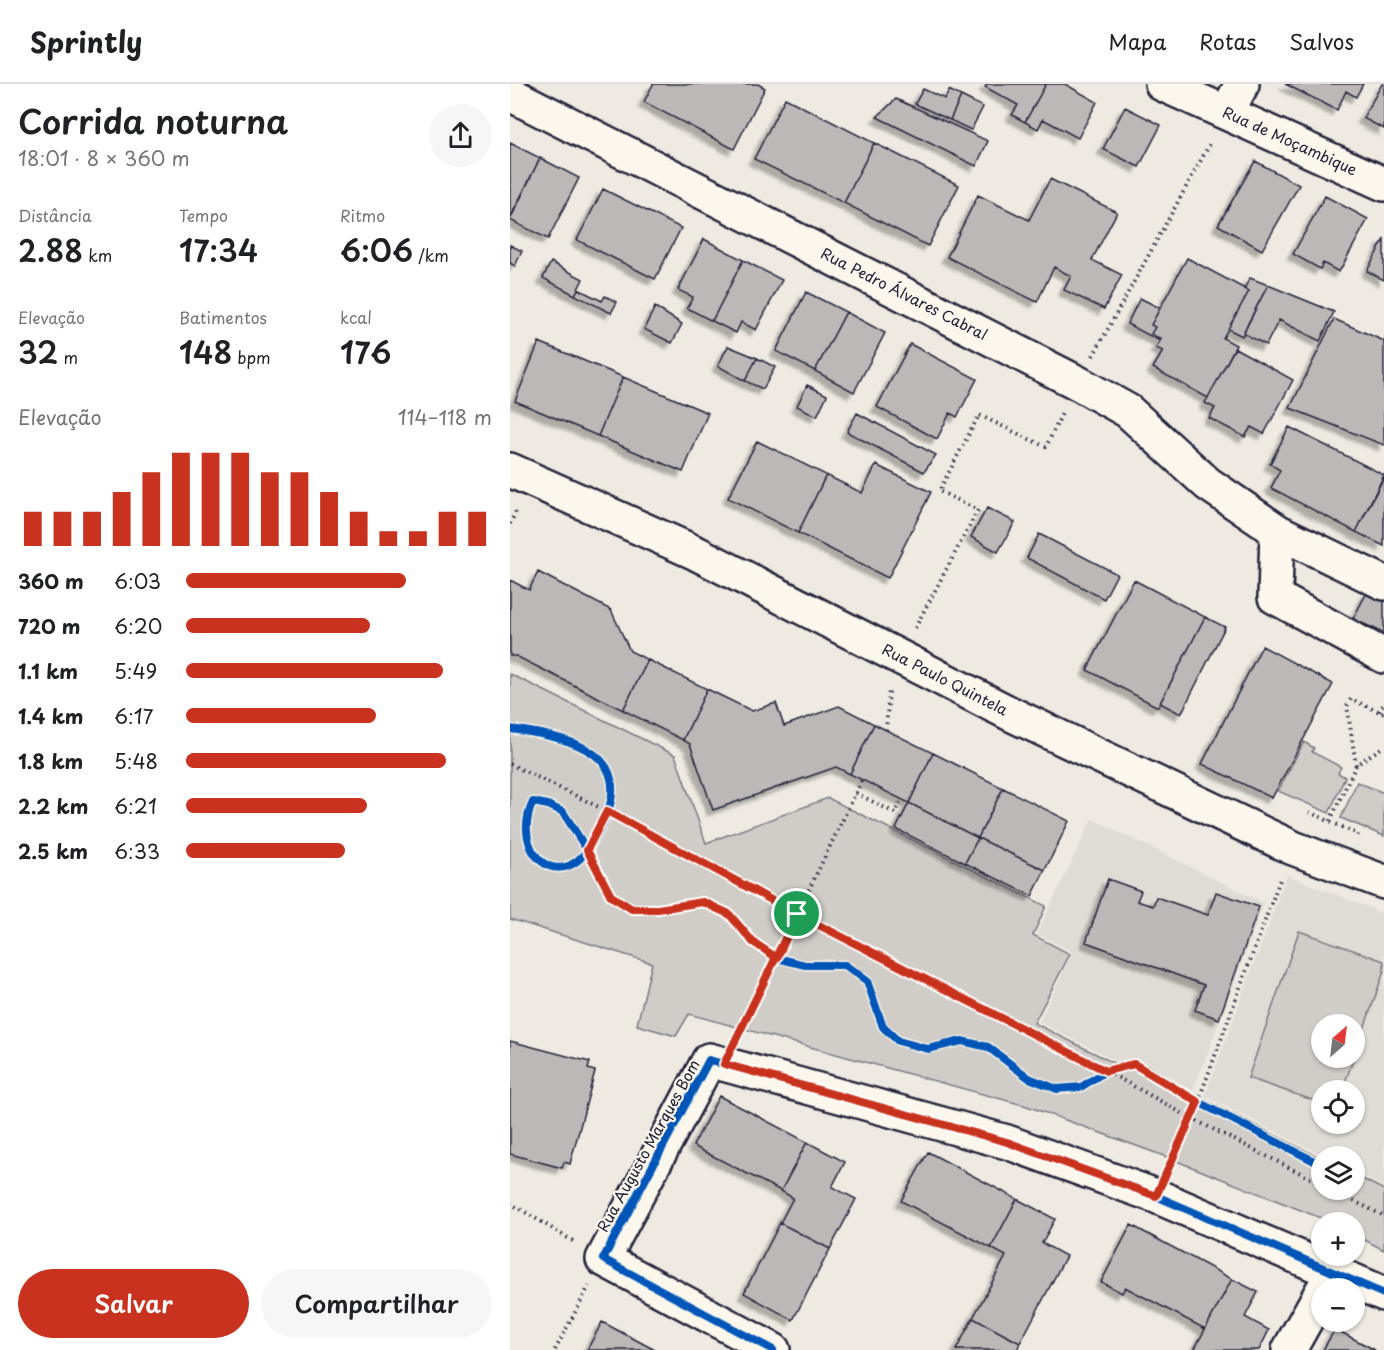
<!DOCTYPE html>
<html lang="pt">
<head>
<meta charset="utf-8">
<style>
  :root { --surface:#fff; --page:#f6f6f6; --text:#202124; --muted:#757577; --line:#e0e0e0; --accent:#c8321e }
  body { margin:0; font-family:"Playpen Sans",sans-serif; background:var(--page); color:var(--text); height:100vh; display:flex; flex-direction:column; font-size:22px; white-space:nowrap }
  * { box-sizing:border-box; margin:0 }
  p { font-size:20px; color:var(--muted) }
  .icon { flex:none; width:33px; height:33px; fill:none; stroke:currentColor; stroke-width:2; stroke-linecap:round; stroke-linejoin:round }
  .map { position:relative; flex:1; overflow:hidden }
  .drawer { display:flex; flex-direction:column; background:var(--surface); width:510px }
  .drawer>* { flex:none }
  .needle { width:39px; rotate:28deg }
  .controls { position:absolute; left:801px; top:930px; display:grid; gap:12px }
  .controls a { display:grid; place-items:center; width:54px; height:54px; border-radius:50%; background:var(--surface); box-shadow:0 2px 4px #0004; font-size:30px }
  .pin { position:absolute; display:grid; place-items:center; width:51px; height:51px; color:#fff; margin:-26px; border:3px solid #fff; border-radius:50%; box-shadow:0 2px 6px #0007 }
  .round { display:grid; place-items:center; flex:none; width:63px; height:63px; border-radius:32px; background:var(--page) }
  .head { display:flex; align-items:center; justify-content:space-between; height:102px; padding:0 18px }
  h1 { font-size:33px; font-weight:600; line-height:45px }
  .metrics { display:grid; grid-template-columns:repeat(3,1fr); gap:9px; height:102px; padding:6px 18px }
  .metrics div { display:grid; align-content:center }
  .metrics b { font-size:30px; font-weight:600 }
  .metrics small { font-size:16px; font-weight:400 }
  .metrics p { font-size:16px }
  .chart { height:168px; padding:12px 18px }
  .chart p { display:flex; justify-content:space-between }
  .chart svg { width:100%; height:108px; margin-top:6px; stroke:var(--accent); stroke-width:6 }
  .cta { display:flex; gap:12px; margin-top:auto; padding:12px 18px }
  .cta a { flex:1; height:69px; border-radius:36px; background:var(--accent); color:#fff; font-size:24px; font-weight:600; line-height:69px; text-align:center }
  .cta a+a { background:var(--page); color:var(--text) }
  ul { padding:0 18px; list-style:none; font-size:20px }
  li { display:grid; grid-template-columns:96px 72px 1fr; align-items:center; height:45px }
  li i { height:15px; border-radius:8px; background:var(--accent) }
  header { display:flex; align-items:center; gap:36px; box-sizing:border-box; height:84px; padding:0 30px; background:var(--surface); border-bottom:2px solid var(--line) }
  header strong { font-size:28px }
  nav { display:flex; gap:33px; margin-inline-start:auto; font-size:21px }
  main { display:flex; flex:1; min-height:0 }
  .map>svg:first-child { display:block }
  .built { fill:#dfdbd5; fill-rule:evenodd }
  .green { fill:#d0cdc9; stroke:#797882; stroke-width:1.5 }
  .building { fill:#bcb8b8; stroke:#22223b; stroke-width:1.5; filter:url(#shadow) }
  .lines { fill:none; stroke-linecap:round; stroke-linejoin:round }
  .minor-casing { stroke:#22223b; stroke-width:38 }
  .path { stroke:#22223b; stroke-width:4; stroke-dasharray:1.5 4.5; stroke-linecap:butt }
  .minor { stroke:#fbf7ec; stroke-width:33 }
  .cycleway-casing { stroke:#fbf7ec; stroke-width:11 }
  .cycleway { stroke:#0057b8; stroke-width:8 }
  .route-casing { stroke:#fff; stroke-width:12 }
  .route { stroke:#c8321e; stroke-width:8 }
  .labels { text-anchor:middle; stroke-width:4.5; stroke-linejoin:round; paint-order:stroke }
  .street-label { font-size:15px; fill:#22223b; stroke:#fbf7ec }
</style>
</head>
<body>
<header>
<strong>Sprintly</strong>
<nav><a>Mapa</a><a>Rotas</a><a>Salvos</a></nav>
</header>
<main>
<section class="drawer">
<div class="head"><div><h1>Corrida noturna</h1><p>18:01 · 8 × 360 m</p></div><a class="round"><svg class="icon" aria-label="share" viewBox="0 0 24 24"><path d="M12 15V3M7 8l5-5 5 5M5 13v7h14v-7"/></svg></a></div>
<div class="metrics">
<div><p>Distância</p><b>2.88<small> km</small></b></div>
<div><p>Tempo</p><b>17:34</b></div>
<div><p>Ritmo</p><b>6:06<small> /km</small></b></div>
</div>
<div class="metrics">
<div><p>Elevação</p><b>32<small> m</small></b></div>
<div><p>Batimentos</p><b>148<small> bpm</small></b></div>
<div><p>kcal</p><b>176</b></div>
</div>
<div class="chart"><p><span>Elevação</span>114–118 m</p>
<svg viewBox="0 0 160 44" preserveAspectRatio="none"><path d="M5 44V30M15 44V30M25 44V30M35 44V22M45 44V14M55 44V6M65 44V6M75 44V6M85 44V14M95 44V14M105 44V22M115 44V30M125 44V38M135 44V38M145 44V30M155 44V30"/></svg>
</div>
<ul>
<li><b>360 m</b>6:03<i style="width:72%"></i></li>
<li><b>720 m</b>6:20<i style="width:60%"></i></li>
<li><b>1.1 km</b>5:49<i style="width:84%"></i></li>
<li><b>1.4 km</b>6:17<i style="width:62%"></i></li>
<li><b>1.8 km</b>5:48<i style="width:85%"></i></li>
<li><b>2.2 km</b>6:21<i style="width:59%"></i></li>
<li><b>2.5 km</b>6:33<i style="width:52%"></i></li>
</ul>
<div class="cta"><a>Salvar</a><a>Compartilhar</a></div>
</section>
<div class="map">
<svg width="874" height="1266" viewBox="0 0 874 1266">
  <defs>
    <filter id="shadow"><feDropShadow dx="-5.5" dy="5.5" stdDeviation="1.5" flood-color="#0004"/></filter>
  </defs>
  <rect width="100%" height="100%" fill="#eeeae2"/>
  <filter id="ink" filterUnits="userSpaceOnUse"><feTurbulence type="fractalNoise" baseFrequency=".0167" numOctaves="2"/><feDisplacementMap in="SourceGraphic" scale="12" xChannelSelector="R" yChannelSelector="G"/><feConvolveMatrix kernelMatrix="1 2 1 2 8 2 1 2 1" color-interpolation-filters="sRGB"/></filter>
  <g filter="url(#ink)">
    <path class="built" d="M 582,735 L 754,819 L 683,1007 L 638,979 L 623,975 L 607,977 L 529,938 L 563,868 L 527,850 Z
      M 777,791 L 874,830 L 874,1103 L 845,1088 L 844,1072 L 814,1072 L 695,1012 ZM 812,940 L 844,940 L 844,974 L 812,974 ZM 812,1006 L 844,1006 L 844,1040 L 812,1040 Z"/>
    <path class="green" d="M 0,590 L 165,671 L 196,759 L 318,714 L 536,822 L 523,851 L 560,870 L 524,939 L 606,980 L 623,977 L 637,981 L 683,1010 L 811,1074 L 812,1106 L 844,1106 L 845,1091 L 874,1106 L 874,1166 L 845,1151 L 844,1138 L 821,1138 L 654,1072 L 517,1022 L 179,930 L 166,952 L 127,941 L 142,879 L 0,835 Z
      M 794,658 L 804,664 L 802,668 L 831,683 L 828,689 L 835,693 L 819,729 L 768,707 Z
      M 847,698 L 874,709 L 874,752 L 831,734 Z
      M 789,847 L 874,877 L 874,887 L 845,971 L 844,940 L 812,940 L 812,974 L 844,974 L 832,1006 L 812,1006 L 811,1019 L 738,994 Z"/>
    <path class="building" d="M 143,0 L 248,0 L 255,4 L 224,65 L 134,18 Z
      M 477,0 L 536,0 L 515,38 L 502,31 L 508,21 L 475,3 Z
      M 536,0 L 555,0 L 587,18 L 568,54 L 533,35 L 528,45 L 515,38 Z
      M 775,0 L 853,0 L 846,13 L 836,7 L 827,26 Z
      M 872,0 L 874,0 L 874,45 L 853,34 Z
      M 413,5 L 435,15 L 439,6 L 451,12 L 440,36 L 405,20 Z
      M 451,12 L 473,23 L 461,46 L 440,36 Z
      M 275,14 L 364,59 L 334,119 L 244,75 Z
      M 386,15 L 478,57 L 466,82 L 367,33 Z
      M 615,23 L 651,41 L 629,83 L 593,65 Z
      M 0,59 L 30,74 L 0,134 Z
      M 364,59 L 449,101 L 418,162 L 334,119 Z
      M 30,74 L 69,94 L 38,155 L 0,136 Z
      M 745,77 L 789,101 L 752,166 L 708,141 Z
      M 540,95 L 607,128 L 582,176 L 612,191 L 594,225 L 554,206 L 561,192 L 544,183 L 527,218 L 437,173 L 468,111 L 519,136 Z
      M 93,105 L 171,144 L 145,195 L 67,156 Z
      M 815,112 L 858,135 L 829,188 L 813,179 L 810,185 L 783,170 Z
      M 194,155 L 233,176 L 202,237 L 177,224 L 183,213 L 168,206 Z
      M 874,155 L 874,196 L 857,187 Z
      M 0,161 L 12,167 L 5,182 L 0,179 Z
      M 677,174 L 739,207 L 713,254 L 726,261 L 698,314 L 643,284 L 653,267 L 646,264 L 651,255 L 641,250 L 645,243 L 641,241 Z
      M 233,176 L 272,196 L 246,246 L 231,238 L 226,249 L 202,237 Z
      M 41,178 L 73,195 L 65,211 L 33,194 Z
      M 740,194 L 758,201 L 732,252 L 718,245 L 739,207 L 734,205 Z
      M 758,201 L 824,228 L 810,257 L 769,236 L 756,261 L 733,249 Z
      M 68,205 L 92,217 L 95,212 L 107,218 L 101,229 L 65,211 Z
      M 296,208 L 336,228 L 305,287 L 266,267 Z
      M 630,214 L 650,224 L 641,241 L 645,243 L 641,250 L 651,255 L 650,257 L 617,240 Z
      M 145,223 L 172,240 L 162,259 L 134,245 Z
      M 336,228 L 375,249 L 344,308 L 305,287 Z
      M 824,235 L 874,257 L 874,361 L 780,324 Z
      M 29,258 L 113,293 L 88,352 L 5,317 Z
      M 400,260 L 467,295 L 447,333 L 440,329 L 427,355 L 367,323 Z
      M 218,262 L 247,274 L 235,297 L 208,282 Z
      M 725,264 L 783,296 L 754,350 L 741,343 L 735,353 L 699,334 L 705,324 L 695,319 Z
      M 247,274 L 265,283 L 253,305 L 235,297 Z
      M 113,293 L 198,329 L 173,388 L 88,352 Z
      M 297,301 L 317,311 L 307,332 L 287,322 Z
      M 347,329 L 426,371 L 414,388 L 337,348 Z
      M 779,343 L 874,391 L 846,448 L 761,404 L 770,386 L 760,380 Z
      M 247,357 L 316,391 L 288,449 L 218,414 Z
      M 366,381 L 421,408 L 378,494 L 288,449 L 316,391 L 352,409 Z
      M 874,393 L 874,462 L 846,448 Z
      M 477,424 L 505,438 L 488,468 L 461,453 Z
      M 529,450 L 607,490 L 594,515 L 517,474 Z
      M 28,488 L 101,526 L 120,567 L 138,576 L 113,626 L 6,572 L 0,572 L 0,496 L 19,506 Z
      M 624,496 L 695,533 L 648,623 L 577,586 Z
      M 857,508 L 874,516 L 874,549 L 843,535 Z
      M 695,533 L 715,543 L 671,630 L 650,619 Z
      M 752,562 L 823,600 L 762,714 L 692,680 Z
      M 138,576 L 197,605 L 173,656 L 113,626 Z
      M 197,605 L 242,627 L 266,619 L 274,642 L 329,622 L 364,640 L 340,690 L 326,683 L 203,726 L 180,660 L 173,656 Z
      M 364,640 L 423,669 L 399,719 L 340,690 Z
      M 423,669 L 493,704 L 468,754 L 399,719 Z
      M 493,704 L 559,737 L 535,786 L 468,754 Z
      M 399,719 L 468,754 L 455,779 L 386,745 Z
      M 468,754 L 535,786 L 522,812 L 455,779 Z
      M 598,795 L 631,807 L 627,817 L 643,822 L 646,813 L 698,831 L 706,808 L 749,823 L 709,935 L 685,926 L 694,901 L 576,858 Z
      M 0,957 L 80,978 L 78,985 L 85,987 L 60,1080 L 54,1078 L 52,1084 L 0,1070 Z
      M 209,1012 L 297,1058 L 271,1107 L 183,1062 Z
      M 297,1058 L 335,1078 L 322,1103 L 346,1115 L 320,1165 L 270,1139 L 283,1114 L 271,1107 Z
      M 418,1068 L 507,1115 L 481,1164 L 391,1117 Z
      M 507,1115 L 545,1135 L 532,1159 L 556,1172 L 510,1259 L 463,1234 L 496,1172 L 481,1164 Z
      M 270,1139 L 320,1165 L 283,1236 L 234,1209 Z
      M 621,1141 L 722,1195 L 695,1245 L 615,1203 L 612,1209 L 591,1198 Z
      M 722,1195 L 748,1208 L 735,1233 L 759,1246 L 749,1266 L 684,1266 Z
      M 463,1234 L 510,1259 L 507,1266 L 446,1266 Z
      M 92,1238 L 145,1266 L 77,1266 Z
      M 825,1245 L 865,1266 L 813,1266 Z"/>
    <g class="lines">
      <defs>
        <g id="minor">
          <path id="s1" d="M 652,0 L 874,100"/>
          <path id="s2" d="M 0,10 L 568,299 L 618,327 L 698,400 L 767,447 L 874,499"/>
          <path d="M 717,28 L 732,0"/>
          <path id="s3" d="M 0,386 L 186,469 L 501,630 L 783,764 L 874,798"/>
          <path d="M 767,447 L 765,513 L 874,572"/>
          <path d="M 263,1266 L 93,1175 L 199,976 L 497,1058 L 646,1112 L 874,1210"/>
          <path d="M 779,1266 L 812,1207"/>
        </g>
      </defs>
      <use href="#minor" class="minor-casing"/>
      <path class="path" d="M 583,272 L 701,58
        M 0,440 L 7,425
        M 405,544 L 468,426 L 429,407 L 469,331 L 536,363 L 553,327
        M 870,628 L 874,619
        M 376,646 L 379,605
        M 0,680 L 97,727 L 287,830 L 596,987 L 681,1034 L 812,1100
        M 846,681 L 837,622 L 841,615 L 874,630
        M 346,709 L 385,729 L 391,716
        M 799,728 L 848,750 L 847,753
        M 820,737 L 846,681 L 874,662
        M 228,952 L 352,696
        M 659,1083 L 688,1018 L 771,793
        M 822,1106 L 874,1132
        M 0,1119 L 66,1159
        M 45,1266 L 79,1202"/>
      <use href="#minor" class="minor"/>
      <defs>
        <path id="cycleway" d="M 0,645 C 80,655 137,679 78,765 C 47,810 0,766 23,718 L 38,721 L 53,728 L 77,766 L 101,812 L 122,825 L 148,825 L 193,818 L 219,830 L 243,858 L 267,874 L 295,881 L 335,881 L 357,897 L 373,943 L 388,957 L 418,965 L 452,957 L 478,963 L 519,994 L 547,1005 L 571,1003 L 596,987 L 624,980 L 688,1018 L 812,1081
          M 263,1266 L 93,1175 L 199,976 L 497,1058 L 646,1112 L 874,1210"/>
      </defs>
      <use href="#cycleway" class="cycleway-casing"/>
      <use href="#cycleway" class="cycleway"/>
    </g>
  </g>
  <g class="lines" filter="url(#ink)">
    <defs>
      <path id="route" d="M 287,830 L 267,874 L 243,858 L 219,830 L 193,818 L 148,825 L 122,825 L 101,812 L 77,766 L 97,727 L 287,830 L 214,980 L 497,1058 L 646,1112 L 688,1018 L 624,980 L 596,987 L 287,830"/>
    </defs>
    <use href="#route" class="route-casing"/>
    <use href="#route" class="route"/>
  </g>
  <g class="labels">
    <g class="street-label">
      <text dy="5" stroke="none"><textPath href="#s1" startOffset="140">Rua de Moçambique</textPath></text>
      <text dy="5" stroke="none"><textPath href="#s2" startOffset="442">Rua Pedro Álvares Cabral</textPath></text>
      <text dy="5" stroke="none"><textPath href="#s3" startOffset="483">Rua Paulo Quintela</textPath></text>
      <text transform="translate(139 1062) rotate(-61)" y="5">Rua Augusto Marques Bom</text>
    </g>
  </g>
</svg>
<div class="controls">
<a><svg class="needle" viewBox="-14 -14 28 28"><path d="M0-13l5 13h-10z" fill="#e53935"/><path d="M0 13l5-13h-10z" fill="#757577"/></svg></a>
<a><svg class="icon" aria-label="locate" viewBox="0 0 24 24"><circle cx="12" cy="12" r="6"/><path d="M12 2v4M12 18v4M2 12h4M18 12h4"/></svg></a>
<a><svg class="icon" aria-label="layers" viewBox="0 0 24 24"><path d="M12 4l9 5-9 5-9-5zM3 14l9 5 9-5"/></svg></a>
<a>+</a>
<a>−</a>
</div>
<div class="pin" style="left:287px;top:830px;background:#1e9e55"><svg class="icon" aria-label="arrive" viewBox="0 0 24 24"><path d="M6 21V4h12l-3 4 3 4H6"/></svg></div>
</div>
</main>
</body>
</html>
